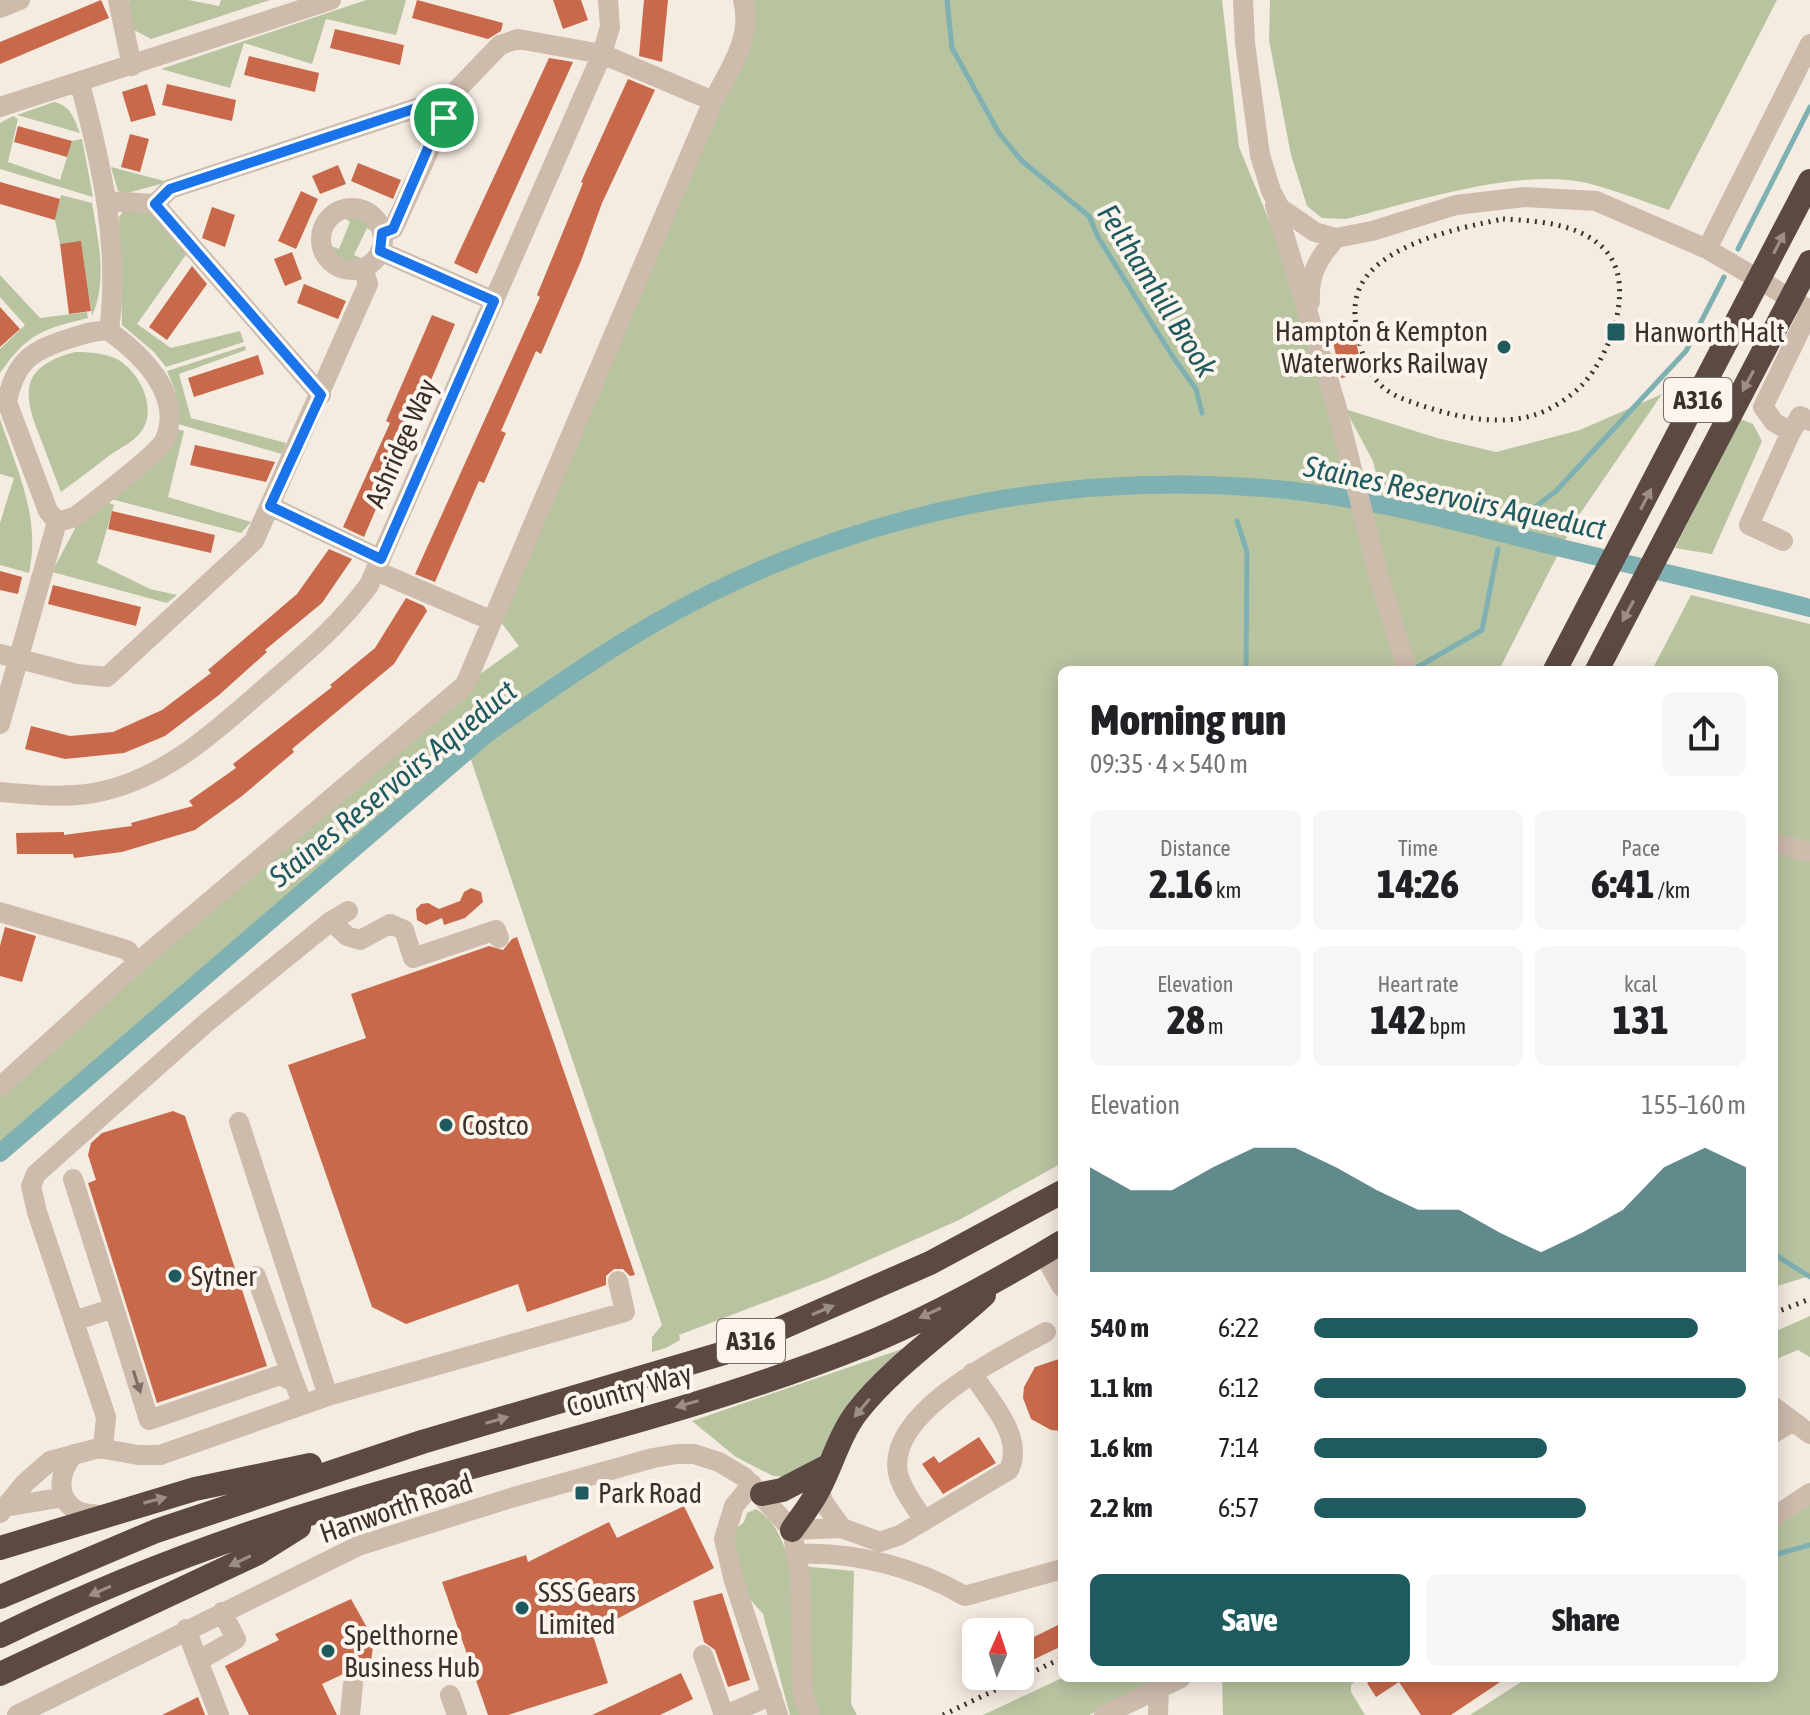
<!DOCTYPE html>
<html lang="en">
<head>
<meta charset="utf-8">
<style>
  :root { --surface:#fff; --page:#f6f6f6; --text:#202124; --muted:#757577; --accent:#1f5a5e }
  body { margin:0; font-family:"Asap Condensed",sans-serif; background:var(--page); color:var(--text); height:100vh; display:flex; flex-direction:column; font-size:30px; white-space:nowrap }
  * { box-sizing:border-box; margin:0 }
  p { font-size:26px; color:var(--muted) }
  .icon { flex:none; width:44px; height:44px; fill:none; stroke:currentColor; stroke-width:2; stroke-linecap:round; stroke-linejoin:round }
  .map { position:relative; flex:1; overflow:hidden }
  .sheet { position:absolute; left:1058px; top:666px; width:720px; height:1016px; display:flex; flex-direction:column; background:var(--surface); border-radius:12px; box-shadow:0 4px 20px #0003 }
  .sheet>* { flex:none }
  .needle { width:52px; rotate:3deg }
  .fabs { position:absolute; left:962px; top:1618px; display:grid; gap:16px }
  .fabs a { display:grid; place-items:center; width:72px; height:72px; border-radius:12px; background:var(--surface); box-shadow:0 4px 20px #0003; font-size:40px }
  .pin { position:absolute; display:grid; place-items:center; width:68px; height:68px; color:#fff; margin:-34px; border:4px solid #fff; border-radius:50%; box-shadow:0 2px 8px #0007 }
  .round { display:grid; place-items:center; flex:none; width:84px; height:84px; border-radius:12px; background:var(--page) }
  .headline { display:flex; align-items:center; justify-content:space-between; height:136px; padding:0 32px }
  h1 { font-size:44px; font-weight:800; line-height:60px }
  .stats { display:grid; grid-template-columns:repeat(3,1fr); gap:12px; height:136px; padding:8px 32px }
  .stats div { display:grid; align-content:center; border-radius:12px; background:var(--page); text-align:center }
  .stats b { font-size:40px; font-weight:800 }
  .stats small { font-size:22px; font-weight:400 }
  .stats p { font-size:22px }
  .chart { height:224px; padding:16px 32px }
  .chart p { display:flex; justify-content:space-between }
  .chart svg { width:100%; height:144px; margin-top:8px; fill:var(--accent); opacity:.7 }
  .action { display:flex; gap:16px; margin-top:auto; padding:16px 32px }
  .action a { flex:1; height:92px; border-radius:12px; background:var(--accent); color:#fff; font-size:32px; font-weight:800; line-height:92px; text-align:center }
  .action a+a { background:var(--page); color:var(--text) }
  ul { padding:0 32px; list-style:none; font-size:26px }
  li { display:grid; grid-template-columns:128px 96px 1fr; align-items:center; height:60px }
  li i { height:20px; border-radius:10px; background:var(--accent) }
  .map>svg:first-child { display:block }
  .green { fill:#b8c4a0 }
  .lines { fill:none; stroke-linecap:round; stroke-linejoin:round }
  .stream { stroke:#7fb0b2; stroke-width:5 }
  .canal { stroke:#7fb0b2; stroke-width:18 }
  .building { fill:#c8694b }
  .minor { stroke:#cdbbac; stroke-width:20 }
  .highway { stroke:#5c4a42; stroke-width:24 }
  .rail { stroke:#3b302b; stroke-width:5; stroke-dasharray:2 6; stroke-linecap:butt }
  .oneway { fill:#9c8e87 }
  .oneway2 { fill:#7d6f65 }
  .route-casing { stroke:#fff; stroke-width:16 }
  .route { stroke:#1a73e8; stroke-width:10 }
  .poi-dot { fill:#1f5a5e; stroke:#fbf5ee; stroke-width:3 }
  .labels { text-anchor:middle; stroke-width:8; stroke-linejoin:round; paint-order:stroke }
  .shield { fill:#fbf5ee; stroke:#756b66; stroke-width:2 }
  .shield-label { font-size:26px; font-weight:bold; fill:#3b302b }
  .poi-label { font-size:28px; fill:#3b302b; stroke:#fbf5ee; text-anchor:start }
  .street-label { font-size:28px; fill:#3b302b; stroke:#fbf5ee }
  .water-label { font-size:30px; font-style:italic; fill:#1f5a5e; stroke:#fbf5ee }
</style>
</head>
<body>
<div class="map">
<svg width="1810" height="1715" viewBox="0 0 1810 1715">
  <rect width="100%" height="100%" fill="#f4ebe1"/>
  <path class="green" d="M 129,0 L 188,0 L 219,6 L 221,0 L 270,0 L 151,39 L 134,30 L 127,6 Z
    M 366,0 L 406,0 L 396,35 L 326,19 L 312,64 L 244,43 L 230,88 L 161,69 Z
    M 743,0 L 1222,0 L 1239,147 L 1281,249 L 1365,508 L 1385,511 L 1373,461 L 1345,409 L 1437,438 L 1496,452 L 1580,430 L 1662,394 L 1575,521 L 1499,670 L 1062,670 L 1062,1163 L 959,1220 L 826,1279 L 679,1335 L 680,1340 L 666,1348 L 652,1352 L 652,1337 L 662,1325 L 468,751 L 0,1153 L 0,1087 L 465,685 L 519,646 L 494,613 L 742,46 Z
    M 1270,0 L 1777,0 L 1669,210 C 1642,201 1615,190 1587,183 C 1519,167 1414,202 1346,219 L 1322,218 L 1307,206 L 1291,155 L 1269,40 Z
    M 54,102 C 71,106 74,118 80,133 L 17,115 Z
    M 13,116 L 18,119 L 8,162 L 60,180 L 72,141 L 82,139 L 93,197 L 0,169 L 0,123 Z
    M 111,167 L 168,182 L 127,193 L 118,191 Z
    M 61,195 L 92,203 C 98,240 108,281 92,316 L 81,242 L 60,244 L 55,220 Z
    M 125,209 L 155,212 L 188,252 L 137,324 L 171,348 L 240,331 L 244,342 L 166,367 L 154,352 L 122,325 L 119,217 Z
    M 354,213 L 369,219 L 373,232 L 367,228 L 354,255 L 363,259 L 347,262 L 334,255 L 331,246 L 339,249 L 350,222 L 344,218 Z
    M 0,275 L 40,318 L 87,312 L 88,318 C 43,329 28,333 0,373 L 0,349 L 25,325 L 0,297 Z
    M 245,346 L 246,350 L 179,374 L 191,418 L 286,443 L 282,454 L 178,424 L 175,390 L 167,371 Z
    M 75,352 C 89,352 104,353 117,359 C 140,372 159,410 140,433 C 132,443 120,448 110,455 C 94,467 78,480 61,492 C 53,472 46,452 38,432 C 21,388 24,366 75,352 Z
    M 0,419 C 17,470 41,518 29,573 L 0,565 L 0,523 L 14,478 L 0,474 Z
    M 1740,419 L 1753,424 L 1762,441 L 1712,554 L 1675,548 Z
    M 176,429 L 184,431 L 168,497 L 251,522 L 241,533 L 111,499 Z
    M 105,501 L 114,505 L 97,563 L 150,589 L 177,595 L 167,603 L 52,572 L 78,523 Z
    M 1691,595 L 1810,624 L 1810,1276 L 1774,1287 L 1774,670 L 1652,670 Z
    M 1810,1316 L 1810,1357 L 1798,1350 L 1774,1360 L 1774,1332 Z
    M 905,1348 L 848,1413 L 817,1461 L 790,1477 L 773,1476 L 736,1457 L 692,1421 Z
    M 1810,1503 L 1810,1715 L 1470,1715 L 1527,1678 L 1774,1678 L 1774,1520 Z
    M 756,1509 C 776,1521 784,1543 790,1565 L 854,1571 L 851,1704 L 857,1715 L 790,1715 L 763,1614 L 734,1581 L 724,1539 L 744,1522 L 747,1513 Z
    M 1062,1678 L 1166,1678 L 1089,1715 L 983,1715 Z
    M 1222,1678 L 1359,1678 L 1351,1685 L 1351,1692 L 1365,1715 L 1223,1715 Z"/>
  <g class="lines">
    <path class="stream" d="M 947,0 L 952,48 L 999,133 L 1022,161 L 1089,216 L 1098,237 L 1173,357 L 1196,389 L 1202,413
      M 1738,249 L 1810,107
      M 1237,521 L 1247,552 L 1246,670
      M 1516,522 L 1556,491 L 1686,351 L 1724,277
      M 1416,668 L 1482,630 L 1498,549
      M 1774,1254 L 1810,1277
      M 1774,1555 L 1810,1545"/>
    <path class="canal" d="M 0,1153 L 489,732 C 543,695 596,657 653,624 C 839,517 1050,471 1264,488 C 1359,495 1453,521 1545,544 C 1633,566 1722,585 1810,608"/>
  </g>
  <path class="building" d="M 101,0 L 109,18 L 0,64 L 0,42 Z
    M 417,0 L 503,23 L 501,31 L 488,39 L 412,18 Z
    M 553,0 L 581,0 L 588,20 L 563,29 Z
    M 644,0 L 668,0 L 662,62 L 639,56 Z
    M 335,29 L 404,45 L 400,65 L 330,48 Z
    M 249,56 L 319,73 L 315,92 L 244,75 Z
    M 549,58 L 573,62 L 477,274 L 454,263 Z
    M 628,79 L 655,90 L 602,203 L 581,261 L 541,354 L 536,351 L 501,431 L 506,433 L 484,483 L 479,481 L 435,582 L 415,574 L 540,297 L 537,295 L 583,183 L 581,182 Z
    M 147,84 L 156,115 L 131,122 L 122,92 Z
    M 167,84 L 236,100 L 232,121 L 162,105 Z
    M 18,126 L 72,141 L 67,157 L 14,142 Z
    M 130,134 L 149,139 L 140,172 L 121,167 Z
    M 358,163 L 401,180 L 393,199 L 351,181 Z
    M 338,165 L 346,184 L 320,194 L 312,176 Z
    M 0,182 L 60,199 L 55,220 L 0,204 Z
    M 301,191 L 318,199 L 296,249 L 278,241 Z
    M 212,207 L 235,215 L 225,247 L 202,238 Z
    M 81,241 L 91,311 L 69,314 L 60,244 Z
    M 292,252 L 302,279 L 285,286 L 274,259 Z
    M 192,266 L 207,284 L 167,340 L 149,327 Z
    M 304,284 L 346,301 L 338,319 L 297,303 Z
    M 0,307 L 20,329 L 0,347 Z
    M 432,315 L 455,324 L 364,537 L 343,527 L 390,423 L 386,421 Z
    M 1352,323 L 1363,374 L 1341,378 L 1330,328 Z
    M 258,355 L 264,374 L 194,397 L 188,378 Z
    M 195,445 L 275,462 L 266,482 L 190,465 Z
    M 112,511 L 215,535 L 211,553 L 108,529 Z
    M 329,549 L 352,559 L 322,603 L 265,650 L 267,652 L 219,695 L 165,736 L 124,753 L 65,759 L 25,749 L 31,726 L 70,736 L 113,732 L 162,710 L 211,673 L 208,670 L 297,594 Z
    M 0,571 L 22,577 L 18,594 L 0,590 Z
    M 53,585 L 141,607 L 136,626 L 48,604 Z
    M 406,598 L 424,606 L 427,611 L 394,664 L 292,749 L 294,752 L 242,796 L 195,830 L 122,852 L 74,858 L 73,854 L 17,854 L 16,833 L 64,832 L 64,835 L 132,826 L 131,823 L 193,806 L 189,801 L 236,768 L 233,764 L 332,687 L 330,685 L 375,648 Z
    M 471,888 L 481,892 L 483,902 L 465,918 L 444,925 L 442,918 L 426,925 L 417,920 L 416,909 L 421,904 L 428,903 L 439,909 L 460,901 L 464,892 Z
    M 5,927 L 36,936 L 22,982 L 0,976 L 0,946 Z
    M 517,937 L 635,1275 L 630,1276 L 623,1269 L 614,1269 L 606,1276 L 606,1285 L 527,1312 L 518,1284 L 406,1324 L 372,1307 L 288,1065 L 366,1038 L 351,994 L 489,946 L 503,950 L 512,939 Z
    M 173,1111 L 185,1116 L 267,1366 L 157,1403 L 88,1183 L 96,1180 L 88,1155 L 91,1143 L 102,1133 Z
    M 1062,1358 L 1062,1431 L 1051,1430 L 1031,1419 L 1023,1398 L 1024,1387 L 1035,1367 Z
    M 979,1437 L 996,1463 L 943,1494 L 922,1464 L 934,1456 L 939,1463 Z
    M 684,1506 L 714,1568 L 592,1632 L 608,1683 L 508,1715 L 488,1715 L 442,1582 L 526,1555 L 528,1562 L 609,1522 L 617,1538 Z
    M 722,1593 L 750,1680 L 728,1687 L 715,1650 L 704,1642 L 693,1601 Z
    M 351,1599 L 374,1640 L 371,1661 L 322,1684 L 337,1715 L 249,1715 L 225,1666 L 279,1640 L 275,1634 Z
    M 1062,1623 L 1062,1646 L 1020,1666 L 1020,1644 Z
    M 681,1673 L 693,1699 L 660,1715 L 592,1715 Z
    M 1375,1678 L 1506,1678 L 1451,1715 L 1421,1715 L 1399,1682 L 1376,1697 L 1367,1683 Z
    M 198,1697 L 205,1715 L 162,1715 Z"/>
  <g class="lines">
    <path class="minor" d="M 118,0 L 132,66
      M 1243,0 L 1245,43 L 1260,155 L 1271,191 L 1280,208 L 1315,232 L 1336,238 L 1372,231 L 1456,205 L 1524,197 L 1596,201 L 1707,249 L 1810,310
      M 0,8 L 20,0
      M 0,107 L 331,0
      M 107,201 L 155,204 L 321,395
      M 155,204 L 170,189 L 450,97 L 500,45 L 518,39 L 602,54 L 713,101
      M 1275,205 L 1336,405 L 1378,574 L 1407,670
      M321 239a31 31 0 1 1 62 0a31 31 0 1 1-62 0Z
      M 382,233 L 393,229 L 444,118 L 450,97
      M 1707,249 L 1810,44
      M 380,251 L 494,301
      M 1310,302 C 1308,275 1319,257 1336,238
      M 1810,310 L 1763,407 L 1774,422 L 1791,432 L 1800,416 L 1810,421
      M 270,506 L 381,559
      M 57,522 L 75,517 C 92,503 159,454 165,439 C 184,395 141,354 109,331 C 120,245 102,166 80,84
      M 1783,541 L 1749,525 L 1791,432
      M 376,571 L 490,620
      M 0,654 L 77,674 L 107,677 L 254,541 L 368,284 L 363,268
      M 0,724 L 57,522 L 48,511 L 7,402 C 15,360 33,350 71,338 C 84,334 96,330 109,331
      M 0,792 C 33,795 71,799 103,791 C 169,776 216,730 266,687 C 305,653 338,627 369,585 L 602,54 L 610,27 L 608,0
      M 1774,843 L 1810,852
      M 0,912 L 127,950 L 138,962
      M 331,921 L 347,936 L 360,940 L 390,924 L 404,930 L 413,958 L 496,930 L 499,938
      M 0,1087 L 138,962 L 465,685 L 713,101 C 730,69 753,37 743,0
      M 239,1122 L 328,1396
      M 73,1179 L 114,1308 L 74,1321
      M 1043,1253 L 1062,1287
      M 256,1276 L 294,1382
      M 114,1308 L 149,1420 L 280,1375 L 294,1382 L 303,1405
      M 1774,1407 L 1810,1434
      M 1774,1433 L 1793,1421
      M 103,1448 L 106,1417 L 37,1212 L 31,1186 L 36,1174 L 207,1022 L 331,921 L 348,911
      M 74,1454 C 60,1470 54,1497 76,1510 C 82,1514 95,1514 102,1515
      M 752,1484 L 734,1506 L 724,1539 L 734,1581 L 778,1715
      M 819,1490 L 824,1503 L 842,1528
      M 5,1507 L 64,1497
      M 0,1513 L 25,1483 L 50,1461 L 99,1448 L 138,1455 L 160,1455 L 328,1396 L 625,1312 L 618,1281
      M 1774,1517 L 1810,1493
      M 924,1521 C 916,1507 901,1489 898,1473 C 886,1412 1003,1356 1046,1332
      M 792,1530 L 842,1528 L 880,1542 L 900,1535 L 1009,1470 C 1025,1436 989,1401 972,1373
      M 798,1554 C 854,1551 917,1568 965,1596 L 1062,1569
      M 186,1629 L 219,1715
      M 703,1655 L 724,1715
      M 198,1661 L 236,1639 L 222,1612
      M 450,1695 L 457,1715
      M 17,1715 L 358,1546 L 514,1497 L 653,1458 L 677,1454 L 694,1454 L 719,1462 L 744,1477 L 792,1530 L 800,1576 L 803,1695 L 810,1715
      M 350,1715 L 353,1684
      M 726,1715 L 772,1695
      M 1104,1715 L 1181,1678
      M 1158,1715 L 1159,1688"/>
    <path class="highway" d="M 1555,670 L 1810,181
      M 1597,670 L 1810,262
      M 762,1494 L 782,1490 L 828,1466
      M 792,1530 C 801,1517 812,1503 819,1489 C 832,1464 840,1434 857,1412 C 892,1367 943,1333 984,1295
      M 0,1548 L 195,1489 L 310,1465
      M 0,1597 L 156,1531 L 422,1442 L 724,1353 L 930,1263 L 1062,1192
      M 0,1636 C 107,1584 218,1541 332,1507 C 509,1453 692,1414 864,1345 C 932,1317 999,1280 1062,1242
      M 0,1674 L 256,1554 L 299,1527"/>
    <path class="rail" d="M 1503,219 C 1537,221 1581,223 1606,251 C 1636,285 1611,354 1583,384 C 1570,398 1549,411 1531,416 C 1491,427 1444,414 1406,400 C 1379,390 1369,375 1361,348 C 1357,332 1353,317 1356,300 C 1365,246 1459,228 1503,219 Z
      M 1774,1313 L 1810,1299
      M 943,1715 L 1062,1658"/>
  </g>
  <defs><path id="oneway-solid" d="M-6-.8H1V-3.2L6.5 0L1 3.2V.8H-6Z" transform="scale(2)"/></defs>
  <g class="oneway">
    <use href="#oneway-solid" transform="translate(1779 243) rotate(-63)"/>
    <use href="#oneway-solid" transform="translate(1748 381) rotate(118)"/>
    <use href="#oneway-solid" transform="translate(1646 499) rotate(-63)"/>
    <use href="#oneway-solid" transform="translate(1628 611) rotate(118)"/>
    <use href="#oneway-solid" transform="translate(823 1310) rotate(-23)"/>
    <use href="#oneway-solid" transform="translate(930 1313) rotate(155)"/>
    <use href="#oneway-solid" transform="translate(687 1404) rotate(164)"/>
    <use href="#oneway-solid" transform="translate(862 1408) rotate(130)"/>
    <use href="#oneway-solid" transform="translate(497 1420) rotate(-16)"/>
    <use href="#oneway-solid" transform="translate(155 1500) rotate(-15)"/>
    <use href="#oneway-solid" transform="translate(240 1561) rotate(154)"/>
    <use href="#oneway-solid" transform="translate(100 1591) rotate(156)"/>
  </g>
  <use class="oneway2" href="#oneway-solid" transform="translate(137 1382) rotate(72)"/>
  <g class="lines">
    <defs>
      <path id="route" d="M 450,97 L 393,229 L 382,233 L 380,251 L 494,301 L 381,559 L 270,506 L 321,395 L 155,204 L 170,189 Z"/>
    </defs>
    <use href="#route" class="route-casing"/>
    <use href="#route" class="route"/>
  </g>
  <g class="poi-dot">
    <rect x="1606" y="322" width="20" height="20" rx="4"/>
    <circle cx="1504" cy="347" r="8"/>
    <circle cx="446" cy="1125" r="8"/>
    <circle cx="175" cy="1276" r="8"/>
    <rect x="574" y="1485" width="16" height="16" rx="4"/>
    <circle cx="522" cy="1608" r="8"/>
    <circle cx="328" cy="1651" r="8"/>
  </g>
  <g class="labels">
    <g class="shield">
      <rect x="1664" y="378" width="68" height="44" rx="6"/>
      <rect x="717" y="1319" width="68" height="44" rx="6"/>
    </g>
    <g class="shield-label">
      <text x="1698" y="409">A316</text>
      <text x="751" y="1350">A316</text>
    </g>
    <g class="poi-label">
      <text x="1488" y="341" text-anchor="end">Hampton &amp; Kempton<tspan x="1488" dy="32">Waterworks Railway</tspan></text>
      <text x="1634" y="342">Hanworth Halt</text>
      <text x="462" y="1135">Costco</text>
      <text x="191" y="1286">Sytner</text>
      <text x="598" y="1503">Park Road</text>
      <text x="538" y="1602">SSS Gears<tspan x="538" dy="32">Limited</tspan></text>
      <text x="344" y="1645">Spelthorne<tspan x="344" dy="32">Business Hub</tspan></text>
    </g>
    <g class="street-label">
      <text transform="translate(401 443) rotate(-66)" y="10">Ashridge Way</text>
      <text transform="translate(629 1390) rotate(-16)" y="10">Country Way</text>
      <text transform="translate(396 1508) rotate(-19)" y="10">Hanworth Road</text>
    </g>
    <g class="water-label">
      <text transform="translate(1157 291) rotate(58)" y="10">Felthamhill Brook</text>
      <text transform="translate(1455 498) rotate(12)" y="10">Staines Reservoirs Aqueduct</text>
      <text transform="translate(393 784) rotate(-39)" y="10">Staines Reservoirs Aqueduct</text>
    </g>
  </g>
</svg>
<div class="fabs">
<a><svg class="needle" viewBox="-14 -14 28 28"><path d="M0-13l5 13h-10z" fill="#e53935"/><path d="M0 13l5-13h-10z" fill="#757577"/></svg></a>
</div>
<div class="pin" style="left:444px;top:118px;background:#1e9e55"><svg class="icon" aria-label="arrive" viewBox="0 0 24 24"><path d="M6 21V4h12l-3 4 3 4H6"/></svg></div>
<section class="sheet">
<div class="headline"><div><h1>Morning run</h1><p>09:35 · 4 × 540 m</p></div><a class="round"><svg class="icon" aria-label="share" viewBox="0 0 24 24"><path d="M12 15V3M7 8l5-5 5 5M5 13v7h14v-7"/></svg></a></div>
<div class="stats">
<div><p>Distance</p><b>2.16<small> km</small></b></div>
<div><p>Time</p><b>14:26</b></div>
<div><p>Pace</p><b>6:41<small> /km</small></b></div>
</div>
<div class="stats">
<div><p>Elevation</p><b>28<small> m</small></b></div>
<div><p>Heart rate</p><b>142<small> bpm</small></b></div>
<div><p>kcal</p><b>131</b></div>
</div>
<div class="chart"><p><span>Elevation</span>155–160 m</p>
<svg viewBox="0 0 160 44" preserveAspectRatio="none"><path d="M0 44V12L10 19L20 19L30 12L40 6L50 6L60 12L70 19L80 25L90 25L100 32L110 38L120 32L130 25L140 12L150 6L160 12V44z"/></svg>
</div>
<ul>
<li><b>540 m</b>6:22<i style="width:89%"></i></li>
<li><b>1.1 km</b>6:12<i style="width:100%"></i></li>
<li><b>1.6 km</b>7:14<i style="width:54%"></i></li>
<li><b>2.2 km</b>6:57<i style="width:63%"></i></li>
</ul>
<div class="action"><a>Save</a><a>Share</a></div>
</section>
</div>
</body>
</html>
